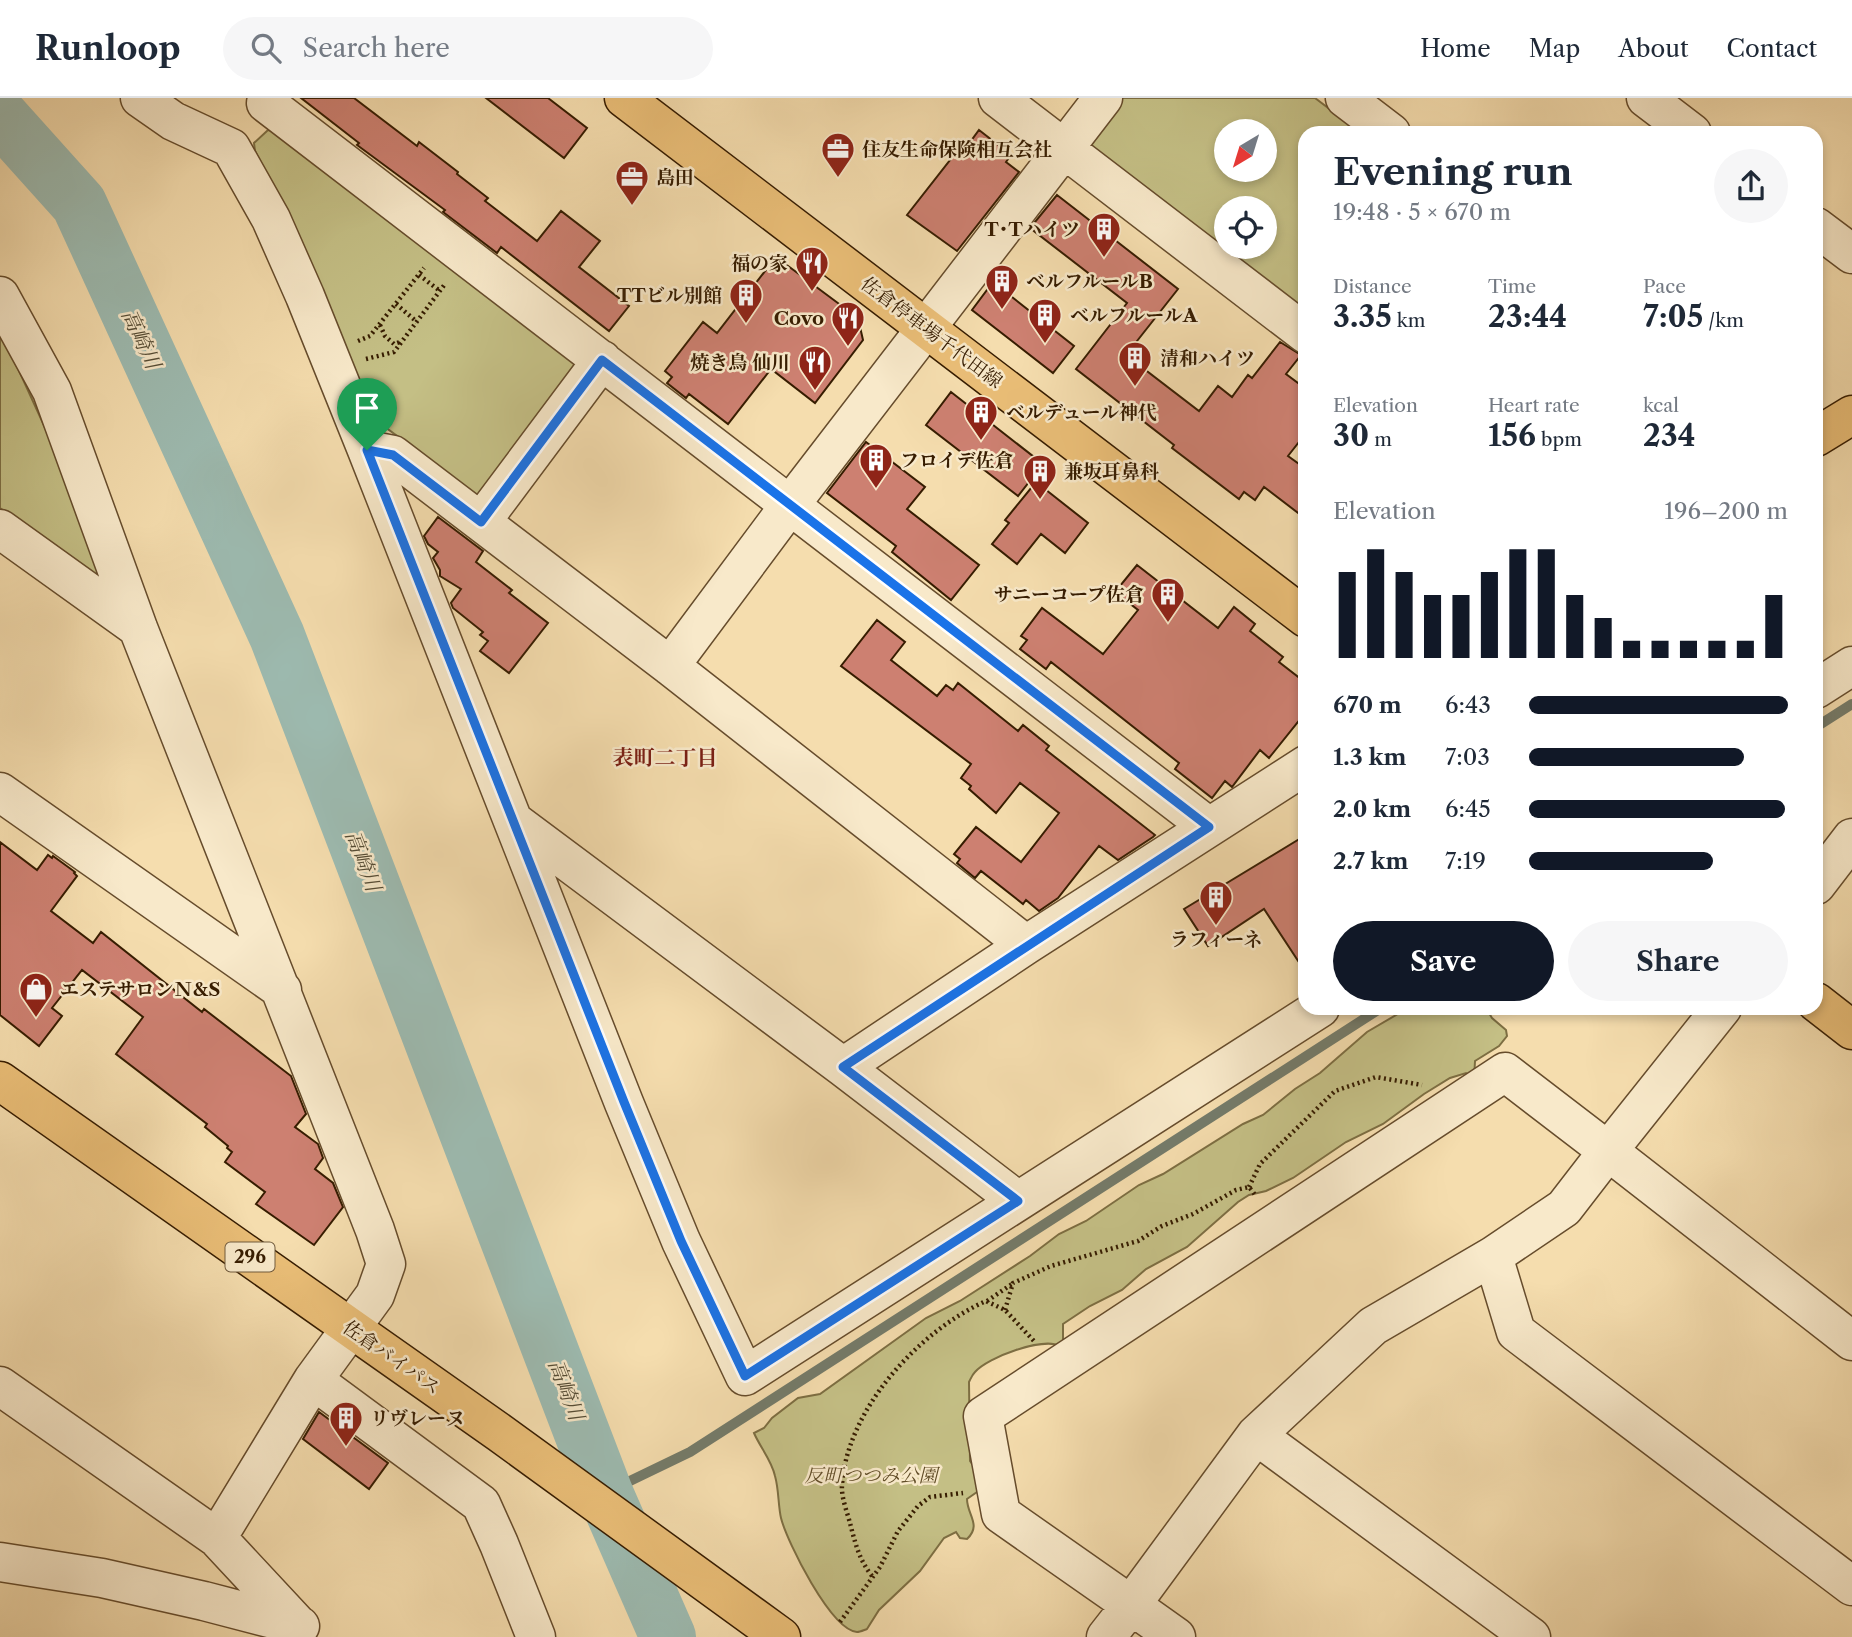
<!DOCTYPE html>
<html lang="en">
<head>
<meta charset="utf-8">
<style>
  :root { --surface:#fff; --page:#f6f6f7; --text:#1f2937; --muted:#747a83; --line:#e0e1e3; --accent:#111827 }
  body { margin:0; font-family:"Libre Caslon Text","Noto Serif JP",serif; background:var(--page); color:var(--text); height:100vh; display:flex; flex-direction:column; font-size:26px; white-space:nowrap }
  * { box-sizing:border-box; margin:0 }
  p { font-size:23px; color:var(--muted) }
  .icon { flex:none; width:38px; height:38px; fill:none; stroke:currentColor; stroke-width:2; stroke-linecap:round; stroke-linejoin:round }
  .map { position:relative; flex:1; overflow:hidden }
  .panel { position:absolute; left:1298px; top:28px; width:525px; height:889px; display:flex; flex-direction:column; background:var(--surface); border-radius:21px; box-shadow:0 4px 10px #0003 }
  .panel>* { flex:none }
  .needle { width:46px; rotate:218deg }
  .tools { position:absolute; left:1214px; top:21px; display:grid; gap:14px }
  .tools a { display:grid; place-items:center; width:63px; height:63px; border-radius:50%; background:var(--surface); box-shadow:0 4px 10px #0003; font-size:35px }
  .pin { position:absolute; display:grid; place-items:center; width:60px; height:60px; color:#fff; margin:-72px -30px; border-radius:50% 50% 50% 0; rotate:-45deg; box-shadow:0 0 7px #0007 }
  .pin .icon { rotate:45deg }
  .round { display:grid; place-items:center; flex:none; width:74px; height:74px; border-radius:37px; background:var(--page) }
  .head { display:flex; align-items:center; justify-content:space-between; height:119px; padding:0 35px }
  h1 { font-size:38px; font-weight:800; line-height:52px }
  .figures { display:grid; grid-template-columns:repeat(3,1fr); gap:10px; height:119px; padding:7px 35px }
  .figures div { display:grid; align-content:center }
  .figures b { font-size:30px; font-weight:800 }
  .figures small { font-size:19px; font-weight:400 }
  .figures p { font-size:19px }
  .chart { height:196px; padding:14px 35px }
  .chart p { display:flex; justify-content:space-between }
  .chart svg { width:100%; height:126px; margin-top:7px; stroke:var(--accent); stroke-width:6 }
  .cta { display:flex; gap:14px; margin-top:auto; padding:14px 35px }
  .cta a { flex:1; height:80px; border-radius:42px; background:var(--accent); color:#fff; font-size:28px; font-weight:800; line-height:80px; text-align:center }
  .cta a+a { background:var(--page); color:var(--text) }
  ul { padding:0 35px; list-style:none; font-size:23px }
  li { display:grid; grid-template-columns:112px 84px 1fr; align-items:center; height:52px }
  li i { height:18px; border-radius:9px; background:var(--accent) }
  header { display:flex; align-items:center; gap:42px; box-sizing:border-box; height:98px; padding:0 35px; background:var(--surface); border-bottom:2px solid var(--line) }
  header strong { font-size:33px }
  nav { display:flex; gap:38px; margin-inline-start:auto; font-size:24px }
  .search { width:490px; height:63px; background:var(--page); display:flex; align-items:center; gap:18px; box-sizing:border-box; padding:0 24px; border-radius:38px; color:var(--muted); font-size:26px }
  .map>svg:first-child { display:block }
  .green { fill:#c4bf85; stroke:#7d6e42; stroke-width:2; fill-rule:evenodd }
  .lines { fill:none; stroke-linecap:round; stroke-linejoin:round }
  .stream { stroke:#747b6a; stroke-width:10 }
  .river { stroke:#9dbbb1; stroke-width:56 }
  .building { fill:#cd8071; stroke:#361c00; stroke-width:2 }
  .minor-casing { stroke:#664c2c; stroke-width:41 }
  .major-casing { stroke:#361c00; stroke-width:41 }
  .highway-casing { stroke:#361c00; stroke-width:41 }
  .path { stroke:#361c00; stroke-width:4.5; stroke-dasharray:2 3.5; stroke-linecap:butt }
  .minor { stroke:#f8e9ca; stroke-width:38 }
  .major { stroke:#eabe77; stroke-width:38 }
  .highway { stroke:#eabe77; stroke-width:38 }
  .route-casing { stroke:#fff; stroke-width:14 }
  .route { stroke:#1a73e8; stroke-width:9 }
  .labels { text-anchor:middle; stroke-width:5; stroke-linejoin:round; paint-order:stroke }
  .shield { fill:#f8e9ca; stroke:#705a3d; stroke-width:2 }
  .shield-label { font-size:18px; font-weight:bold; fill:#361c00 }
  .poi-label { font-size:19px; font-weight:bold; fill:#361c00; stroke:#f8e9ca; text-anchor:start }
  .street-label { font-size:19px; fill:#361c00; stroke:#f8e9ca }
  .park-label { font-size:19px; font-style:italic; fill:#614d28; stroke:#f8e9ca }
  .water-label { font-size:21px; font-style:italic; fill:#554c35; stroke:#f8e9ca }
  .neighbourhood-label { font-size:21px; font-weight:bold; fill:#7a1f14; stroke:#f8e9ca }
</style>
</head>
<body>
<header>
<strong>Runloop</strong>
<div class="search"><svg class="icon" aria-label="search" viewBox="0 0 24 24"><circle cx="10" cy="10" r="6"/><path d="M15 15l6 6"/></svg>Search here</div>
<nav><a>Home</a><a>Map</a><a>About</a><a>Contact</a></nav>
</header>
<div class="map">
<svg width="1852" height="1539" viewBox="0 0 1852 1539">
  <rect width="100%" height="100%" fill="#f5ddae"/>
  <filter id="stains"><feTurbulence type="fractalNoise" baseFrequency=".00286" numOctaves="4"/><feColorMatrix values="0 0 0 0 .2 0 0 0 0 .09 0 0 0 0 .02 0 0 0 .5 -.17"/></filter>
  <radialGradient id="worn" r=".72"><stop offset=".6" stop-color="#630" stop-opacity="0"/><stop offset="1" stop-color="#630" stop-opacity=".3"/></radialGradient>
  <path class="green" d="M 1116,0 L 1315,0 L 1361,35 L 1306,35 L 1305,216 L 1090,55 L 1087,39 ZM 1227,33 L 1265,33 L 1265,72 L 1227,72 ZM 1227,110 L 1265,110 L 1265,149 L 1227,149 Z
    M 268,32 L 281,33 L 584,271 L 481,400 L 377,323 L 255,53 L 254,45 Z
    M 0,231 L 109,470 L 102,483 L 0,410 Z
    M 1408,910 L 1486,910 L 1492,920 L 1506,932 L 1507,938 L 1499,948 L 1475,963 L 1474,982 L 1466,975 L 1450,980 L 1424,996 L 1383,1026 L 1346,1044 L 1293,1080 L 1266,1093 L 1249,1097 L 1238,1104 L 1187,1149 L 1146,1171 L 1122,1192 L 1090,1208 L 1063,1226 L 1063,1245 L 1060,1248 C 1043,1239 988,1259 975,1274 C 972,1277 971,1280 969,1284 L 970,1363 L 987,1387 L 967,1401 C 967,1417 982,1427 967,1441 L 960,1440 L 956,1434 L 944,1440 L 920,1473 L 879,1512 L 867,1531 C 864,1532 860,1534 857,1534 C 831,1532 787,1444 781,1420 C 778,1407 779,1392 775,1378 C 772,1363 760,1349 754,1335 L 764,1330 L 772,1320 L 798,1300 L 820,1296 L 926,1220 L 960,1203 L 1030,1158 L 1059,1136 L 1086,1123 L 1139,1087 L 1163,1076 L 1243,1026 L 1263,1017 L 1295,991 L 1320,975 L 1367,934 Z"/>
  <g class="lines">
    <path class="stream" d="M 1816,629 L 1852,606
      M 605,1395 L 690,1354 L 1381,910"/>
    <path class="river" d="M 0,18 L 79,106 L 277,538 L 605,1395 L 668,1539"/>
  </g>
  <path class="building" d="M 301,0 L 354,0 L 417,48 L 419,44 L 458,74 L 457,76 L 488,100 L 485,103 L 537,143 L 561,113 L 600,143 L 579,169 L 629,208 L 609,233 L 501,149 L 497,155 L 443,114 L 445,112 L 357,47 L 359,45 Z
    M 486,0 L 548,0 L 587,30 L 564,60 Z
    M 979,32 L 1011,57 L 1006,64 L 1019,74 L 957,153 L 907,117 L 958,52 L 962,55 Z
    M 1057,97 L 1178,191 L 1126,257 L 1199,313 L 1218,288 L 1232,299 L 1248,277 L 1252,280 L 1280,244 L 1301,257 L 1286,276 L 1306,291 L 1306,335 L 1288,358 L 1306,371 L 1306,421 L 1264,389 L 1255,402 L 1244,394 L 1239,401 L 1172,350 L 1174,347 L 1076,271 L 1127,205 L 1030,130 Z
    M 776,159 L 858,220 L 863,242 L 815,305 L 771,271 L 728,326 L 689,296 L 686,300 L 667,285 L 672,279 L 665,273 L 703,224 L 717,235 Z
    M 993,184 L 1074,248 L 1053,275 L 972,212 Z
    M 951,294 L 1043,366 L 1018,398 L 926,327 Z
    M 866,344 L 925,389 L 907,411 L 979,467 L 951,502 L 892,454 L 896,448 L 827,395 Z
    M 1036,384 L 1088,425 L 1065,455 L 1041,436 L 1017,466 L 992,446 L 1009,425 L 1005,422 Z
    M 438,419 L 483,453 L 476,464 L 512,492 L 509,495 L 548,525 L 509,575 L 480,553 L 488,543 L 480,537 L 483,534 L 453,510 L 451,505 L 461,491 L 440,478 L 440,472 L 433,460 L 438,454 L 428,446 L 424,438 Z
    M 1137,467 L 1218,530 L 1234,509 L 1255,526 L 1250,533 L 1283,559 L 1279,564 L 1306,585 L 1306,614 L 1269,660 L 1260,652 L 1232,689 L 1225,683 L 1212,700 L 1175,671 L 1179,665 L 1051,564 L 1046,571 L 1020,551 L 1027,542 L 1021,538 L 1042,510 L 1103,556 L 1138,512 L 1115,494 Z
    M 877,522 L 905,544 L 891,562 L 937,598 L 946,587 L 953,592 L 958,585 L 1018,633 L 1023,627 L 1049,648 L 1046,652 L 1155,737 L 1153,739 L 1118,762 L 1099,748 L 1058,800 L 1039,813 L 1026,802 L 1023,806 L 981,773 L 975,780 L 957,765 L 960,761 L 954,756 L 976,729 L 1021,764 L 1059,715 L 1020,685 L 996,715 L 969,691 L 971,688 L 961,680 L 971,666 L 841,568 Z
    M 1306,737 L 1306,875 L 1264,811 L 1208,848 L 1184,811 Z
    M 0,744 L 37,772 L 48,757 L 52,760 L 53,758 L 75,774 L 74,775 L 77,778 L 51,813 L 93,845 L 101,834 L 202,914 L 204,911 L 291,978 L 306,1016 L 295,1029 L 318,1046 L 323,1060 L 315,1071 L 333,1085 L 343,1109 L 314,1147 L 256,1106 L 265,1094 L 225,1064 L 232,1054 L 227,1050 L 228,1048 L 205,1029 L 207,1026 L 116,956 L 143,919 L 82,872 L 52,910 L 62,918 L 39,948 L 0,917 Z
    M 319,1314 L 388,1365 L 369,1391 L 303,1341 Z"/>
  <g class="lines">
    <defs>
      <path id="minor" d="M 140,0 L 173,23 L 231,50 L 271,121 L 305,198 L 367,352 L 624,1005 L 681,1143 L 745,1278 L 1320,910
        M 998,0 L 1306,236
        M 1345,0 L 1391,35
        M 1646,0 L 1692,35
        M 266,5 L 1209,729
        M 1816,129 L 1852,156
        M 0,198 L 52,293 L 138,530 L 375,1132 L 386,1166 L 375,1197 L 313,1282 L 217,1440
        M 367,352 L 393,357 L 670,568 L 1026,847
        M 481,424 L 602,262
        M 0,431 L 138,530
        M 670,568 L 790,407 L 1103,0
        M 1816,591 L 1852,568
        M 0,694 L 282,892
        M 516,725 L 843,969 L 1018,1103
        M 1816,787 L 1852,740
        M 843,969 L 1026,847 L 1306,667
        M 1493,1158 L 1516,1234 L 1852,1488
        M 313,1282 L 481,1406 L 499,1446 L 536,1539
        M 0,1288 L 217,1440 L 298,1527
        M 1256,1337 L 1531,1539
        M 0,1464 L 102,1480 L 204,1503 L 300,1528
        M 1106,1539 L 1131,1507 L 1001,1416 L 983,1318 L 1505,974 L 1608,1053 L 1722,910
        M 1176,1539 L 1131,1507 L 1256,1337 L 1373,1228 L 1493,1158 L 1564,1110 L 1608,1053 L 1852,1243"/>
      <path id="major" d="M 624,0 L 1306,520
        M 1816,339 L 1852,317
        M 1816,904 L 1852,932"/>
      <path id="highway" d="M 0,983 L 500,1335 L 781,1539"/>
    </defs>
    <use href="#minor" class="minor-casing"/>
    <use href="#major" class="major-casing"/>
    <use href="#highway" class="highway-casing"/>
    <path class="path" d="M 419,177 L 440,193
      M 396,206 L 417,224
      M 380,227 L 385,238 L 394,246 L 400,244
      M 358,243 L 370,238 L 424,170
      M 366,261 L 394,254 L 445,186
      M 1249,1089 L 1260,1066 L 1335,993 L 1376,979 L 1422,987
      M 987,1203 L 1012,1186
      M 1005,1212 L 1013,1185 L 1051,1168 L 1138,1143 L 1162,1128 L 1193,1116 L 1236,1092 L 1249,1089 L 1256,1098
      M 872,1478 C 860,1463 856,1448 851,1429 C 848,1416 841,1400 842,1387 C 847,1311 919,1233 986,1203 L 1005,1212 L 1034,1243
      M 840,1524 L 880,1469 L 898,1433 L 918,1408 L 930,1399 L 963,1395"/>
    <use href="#minor" class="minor"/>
    <use href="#major" class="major"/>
    <use href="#highway" class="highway"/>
  </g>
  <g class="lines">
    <defs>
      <path id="route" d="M 602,262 L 1209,729 L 843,969 L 1018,1103 L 745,1278 L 681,1143 L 624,1004 L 367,352 L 393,357 L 481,424 Z"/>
    </defs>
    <use href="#route" class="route-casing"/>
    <use href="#route" class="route"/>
  </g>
  <defs>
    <symbol id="office-pin" viewBox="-11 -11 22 30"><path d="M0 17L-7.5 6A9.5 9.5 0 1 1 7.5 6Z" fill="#8f2418" stroke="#f8e9ca"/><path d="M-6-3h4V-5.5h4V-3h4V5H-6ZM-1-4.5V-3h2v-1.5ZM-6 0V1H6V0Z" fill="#fff"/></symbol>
    <symbol id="building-pin" viewBox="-11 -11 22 30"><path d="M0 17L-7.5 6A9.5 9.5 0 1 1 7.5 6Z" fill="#8f2418" stroke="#f8e9ca"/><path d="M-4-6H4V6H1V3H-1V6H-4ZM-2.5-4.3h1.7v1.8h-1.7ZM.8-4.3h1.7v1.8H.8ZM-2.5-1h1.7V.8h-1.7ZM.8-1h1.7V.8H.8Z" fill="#fff"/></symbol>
    <symbol id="restaurant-pin" viewBox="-11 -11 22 30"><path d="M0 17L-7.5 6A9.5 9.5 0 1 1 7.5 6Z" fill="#8f2418" stroke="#f8e9ca"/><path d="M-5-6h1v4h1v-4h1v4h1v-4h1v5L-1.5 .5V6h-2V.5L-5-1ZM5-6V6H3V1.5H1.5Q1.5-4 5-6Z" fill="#fff"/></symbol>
    <symbol id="shop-pin" viewBox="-11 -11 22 30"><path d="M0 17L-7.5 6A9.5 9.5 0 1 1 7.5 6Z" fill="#8f2418" stroke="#f8e9ca"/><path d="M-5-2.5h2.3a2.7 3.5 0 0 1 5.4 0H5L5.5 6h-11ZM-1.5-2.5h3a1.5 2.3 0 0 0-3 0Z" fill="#fff"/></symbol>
  </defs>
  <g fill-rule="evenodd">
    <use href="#office-pin" x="819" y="32" width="38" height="52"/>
    <use href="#office-pin" x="613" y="60" width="38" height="52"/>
    <use href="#building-pin" x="1085" y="112" width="38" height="52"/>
    <use href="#restaurant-pin" x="793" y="146" width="38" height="52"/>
    <use href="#building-pin" x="983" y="164" width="38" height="52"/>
    <use href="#building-pin" x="727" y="178" width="38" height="52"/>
    <use href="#building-pin" x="1026" y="198" width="38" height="52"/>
    <use href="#restaurant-pin" x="829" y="201" width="38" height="52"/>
    <use href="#building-pin" x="1116" y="241" width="38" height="52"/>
    <use href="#restaurant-pin" x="796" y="245" width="38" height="52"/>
    <use href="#building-pin" x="962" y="295" width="38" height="52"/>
    <use href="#building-pin" x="857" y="343" width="38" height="52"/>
    <use href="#building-pin" x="1021" y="354" width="38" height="52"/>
    <use href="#building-pin" x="1149" y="477" width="38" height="52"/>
    <use href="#building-pin" x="1197" y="780" width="38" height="52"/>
    <use href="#shop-pin" x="17" y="872" width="38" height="52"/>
    <use href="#building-pin" x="327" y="1301" width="38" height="52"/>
  </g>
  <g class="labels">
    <rect class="shield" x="225.5" y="1144.5" width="49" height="29" rx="5"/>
    <g class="shield-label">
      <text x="250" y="1165">296</text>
    </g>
    <g class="poi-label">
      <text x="862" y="58">住友生命保険相互会社</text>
      <text x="656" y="86">島田</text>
      <text x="1080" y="138" text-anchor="end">T･Tハイツ</text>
      <text x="788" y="172" text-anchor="end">福の家</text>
      <text x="1026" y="190">ベルフルールB</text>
      <text x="722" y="204" text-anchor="end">TTビル別館</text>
      <text x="1070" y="224">ベルフルールA</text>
      <text x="824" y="227" text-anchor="end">Covo</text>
      <text x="1160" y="267">清和ハイツ</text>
      <text x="790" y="271" text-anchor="end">焼き鳥 仙川</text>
      <text x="1006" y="321">ベルデュール神代</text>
      <text x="900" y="369">フロイデ佐倉</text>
      <text x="1064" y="380">兼坂耳鼻科</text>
      <text x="1144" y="503" text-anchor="end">サニーコープ佐倉</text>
      <text x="1216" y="848" text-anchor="middle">ラフィーネ</text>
      <text x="60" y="898">エステサロンＮ&amp;S</text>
      <text x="370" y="1327">リヴレーヌ</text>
    </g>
    <g class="street-label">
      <text transform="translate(932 234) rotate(37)" y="7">佐倉停車場千代田線</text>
      <text transform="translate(392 1259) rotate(35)" y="7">佐倉バイパス</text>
    </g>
    <g class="park-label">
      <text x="871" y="1384">反町つつみ公園</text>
    </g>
    <g class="water-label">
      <text transform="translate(141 241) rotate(65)" y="7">高崎川</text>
      <text transform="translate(363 763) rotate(69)" y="7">高崎川</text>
      <text transform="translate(566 1292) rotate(69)" y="7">高崎川</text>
    </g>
    <g class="neighbourhood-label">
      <text x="665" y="667">表町二丁目</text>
    </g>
  </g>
  <rect width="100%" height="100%" filter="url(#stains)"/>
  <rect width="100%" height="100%" fill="url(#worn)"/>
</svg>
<div class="tools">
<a><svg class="needle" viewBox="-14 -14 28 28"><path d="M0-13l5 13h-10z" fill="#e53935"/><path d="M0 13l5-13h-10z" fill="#747a83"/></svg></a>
<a><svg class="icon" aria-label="locate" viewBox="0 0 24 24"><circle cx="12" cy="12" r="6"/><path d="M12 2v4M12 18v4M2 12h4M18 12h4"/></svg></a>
</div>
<div class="pin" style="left:367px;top:352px;background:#1e9e55"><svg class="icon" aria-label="arrive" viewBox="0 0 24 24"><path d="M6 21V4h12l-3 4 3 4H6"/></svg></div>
<section class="panel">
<div class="head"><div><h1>Evening run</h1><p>19:48 · 5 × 670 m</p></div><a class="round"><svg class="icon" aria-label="share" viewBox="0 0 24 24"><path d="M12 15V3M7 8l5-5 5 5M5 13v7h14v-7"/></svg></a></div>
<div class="figures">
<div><p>Distance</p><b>3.35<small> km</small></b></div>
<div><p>Time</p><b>23:44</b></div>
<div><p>Pace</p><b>7:05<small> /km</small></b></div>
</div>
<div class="figures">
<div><p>Elevation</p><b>30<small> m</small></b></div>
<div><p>Heart rate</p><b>156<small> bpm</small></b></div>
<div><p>kcal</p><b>234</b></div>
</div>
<div class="chart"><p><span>Elevation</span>196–200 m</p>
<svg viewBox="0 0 160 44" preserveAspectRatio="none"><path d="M5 44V14M15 44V6M25 44V14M35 44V22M45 44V22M55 44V14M65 44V6M75 44V6M85 44V22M95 44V30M105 44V38M115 44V38M125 44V38M135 44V38M145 44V38M155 44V22"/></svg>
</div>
<ul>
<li><b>670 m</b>6:43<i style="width:100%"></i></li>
<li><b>1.3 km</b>7:03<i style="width:83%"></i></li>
<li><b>2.0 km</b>6:45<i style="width:99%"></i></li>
<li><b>2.7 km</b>7:19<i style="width:71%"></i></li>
</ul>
<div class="cta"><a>Save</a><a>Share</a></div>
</section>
</div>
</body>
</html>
